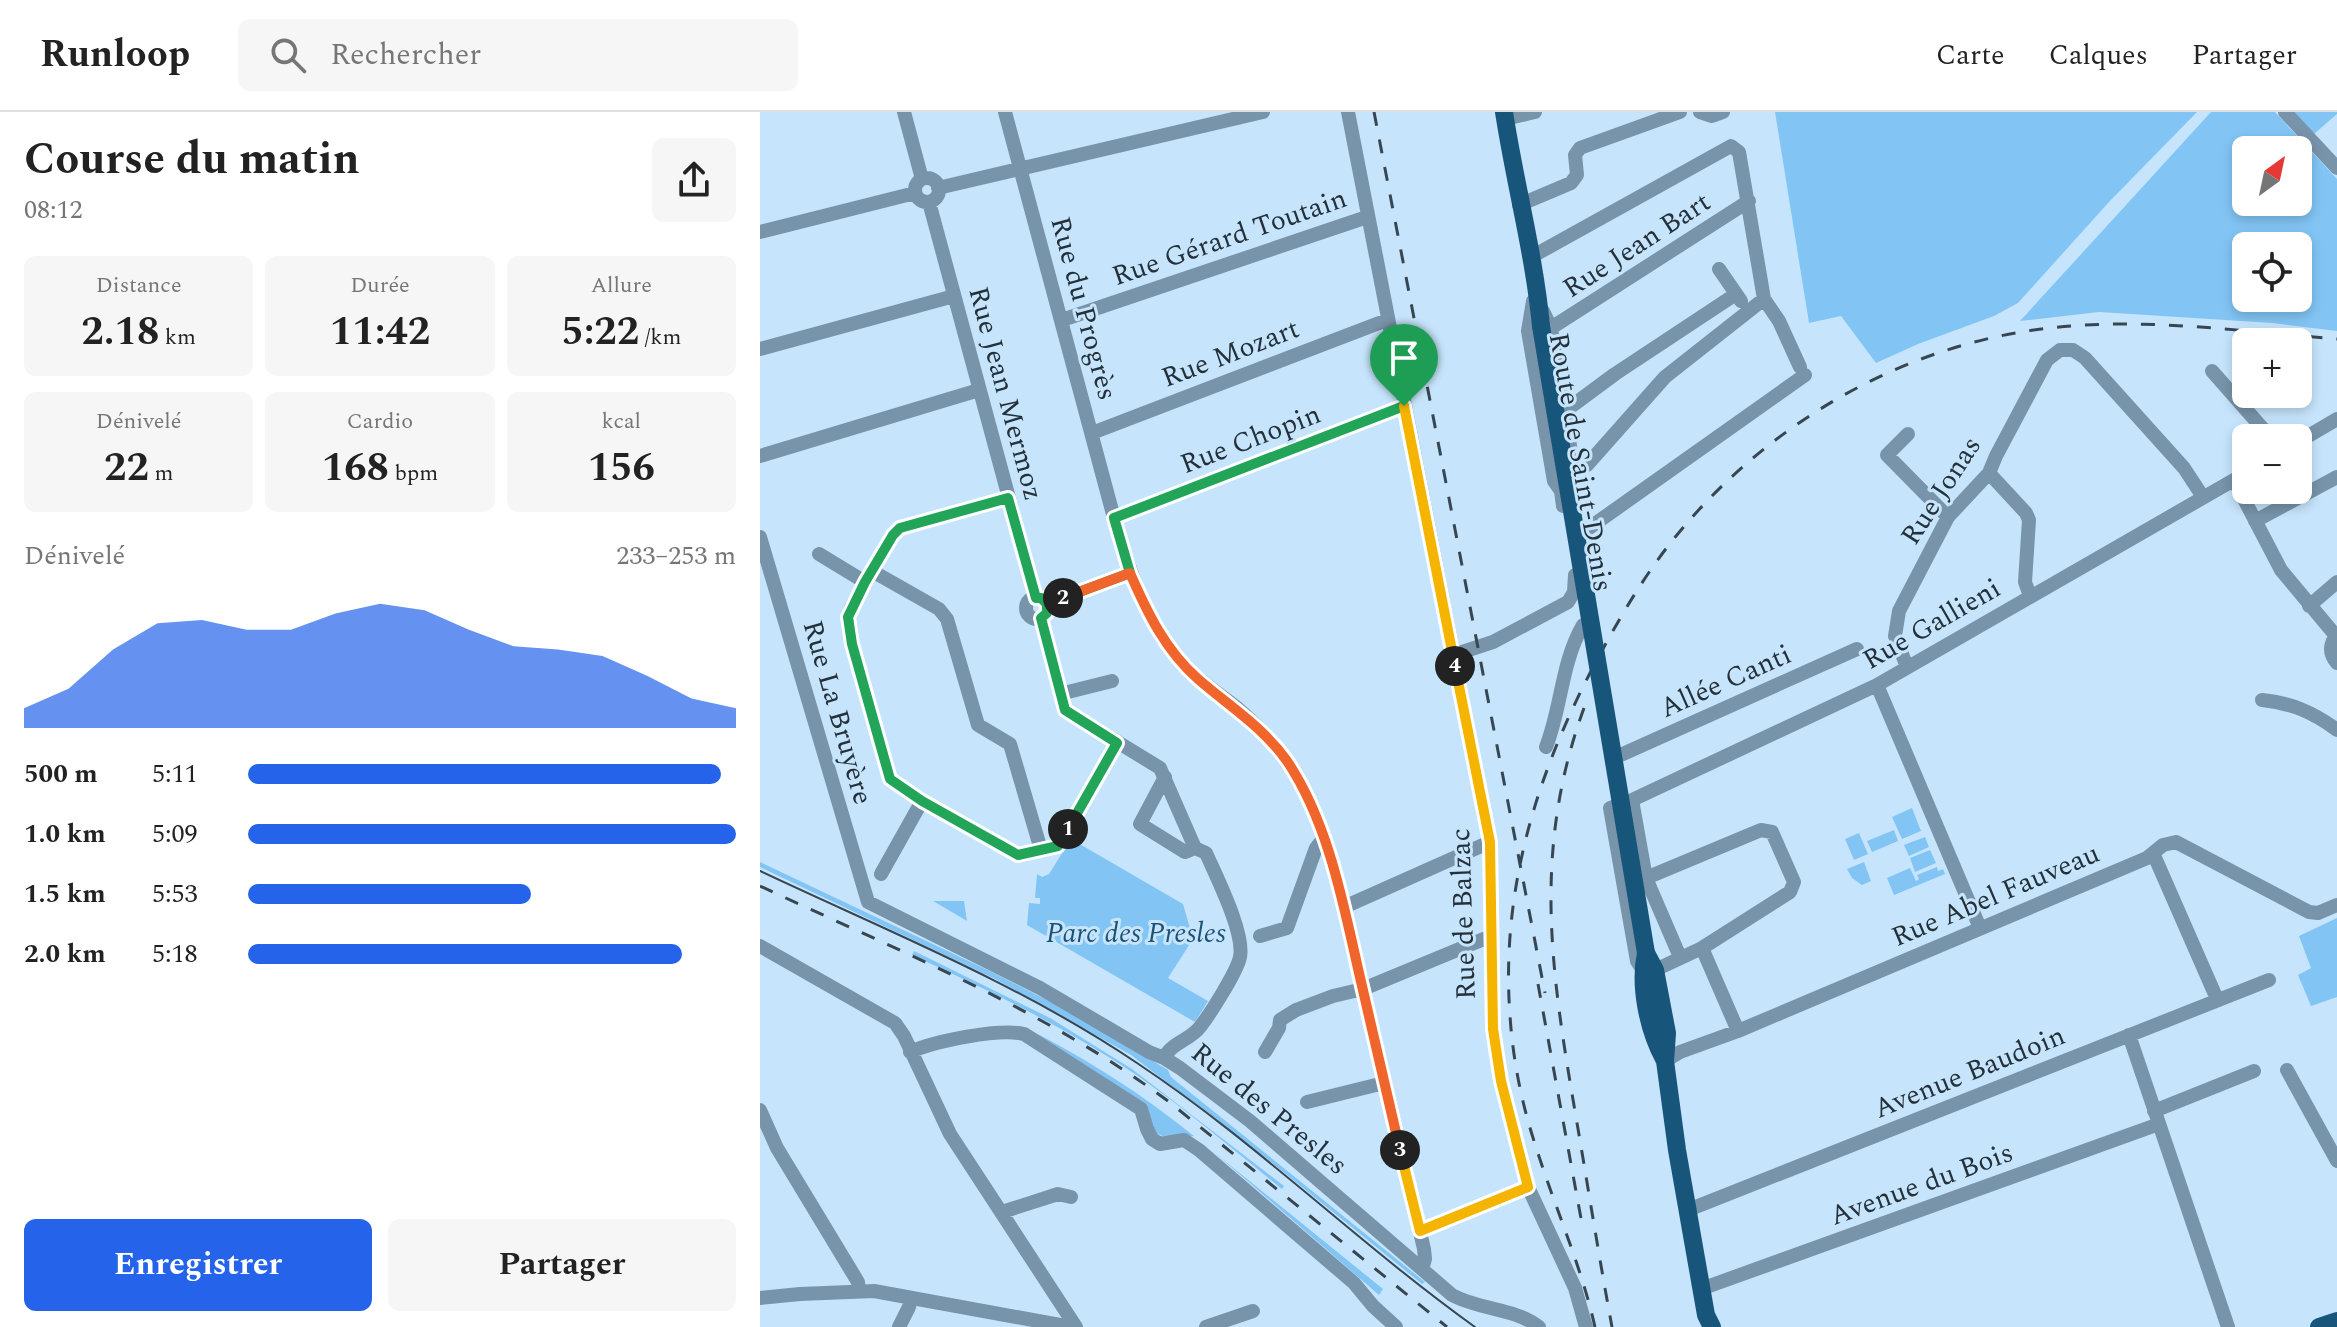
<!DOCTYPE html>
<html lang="fr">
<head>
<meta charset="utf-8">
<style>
  :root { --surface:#fff; --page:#f6f6f6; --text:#222; --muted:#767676; --line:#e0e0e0; --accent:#2563eb }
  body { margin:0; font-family:Spectral,serif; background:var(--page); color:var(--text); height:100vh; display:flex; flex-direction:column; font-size:30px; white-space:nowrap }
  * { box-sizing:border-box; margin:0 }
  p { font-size:26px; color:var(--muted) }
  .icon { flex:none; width:44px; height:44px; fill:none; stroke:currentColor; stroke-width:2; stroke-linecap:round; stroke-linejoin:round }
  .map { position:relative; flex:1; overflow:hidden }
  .sheet { display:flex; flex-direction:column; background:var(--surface); width:760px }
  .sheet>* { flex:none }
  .needle { width:52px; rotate:33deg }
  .controls { position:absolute; left:1472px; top:24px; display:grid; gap:16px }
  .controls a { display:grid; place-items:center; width:80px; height:80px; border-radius:12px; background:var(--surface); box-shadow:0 4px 12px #0003; font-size:40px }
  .pin { position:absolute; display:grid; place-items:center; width:68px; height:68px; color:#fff; margin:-82px -34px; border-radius:50% 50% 50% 0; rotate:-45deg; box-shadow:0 0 8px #0007 }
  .pin .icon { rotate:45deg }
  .km { position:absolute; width:40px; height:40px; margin:-20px; border-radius:50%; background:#222; color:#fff; font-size:22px; line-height:40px; text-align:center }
  .round { display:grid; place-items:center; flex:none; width:84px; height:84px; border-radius:12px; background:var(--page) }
  .headline { display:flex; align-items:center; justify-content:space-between; height:136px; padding:0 24px }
  h1 { font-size:44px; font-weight:700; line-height:60px }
  .figures { display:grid; grid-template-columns:repeat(3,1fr); gap:12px; height:136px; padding:8px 24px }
  .figures div { display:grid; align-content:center; border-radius:12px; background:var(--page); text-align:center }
  .figures b { font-size:40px; font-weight:700 }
  .figures small { font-size:22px; font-weight:400 }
  .figures p { font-size:22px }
  .chart { height:224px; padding:16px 24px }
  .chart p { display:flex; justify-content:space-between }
  .chart svg { width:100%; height:144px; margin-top:8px; fill:var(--accent); opacity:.7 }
  .primary-button { display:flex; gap:16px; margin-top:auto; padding:16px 24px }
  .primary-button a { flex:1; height:92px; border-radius:12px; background:var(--accent); color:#fff; font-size:32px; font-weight:700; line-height:92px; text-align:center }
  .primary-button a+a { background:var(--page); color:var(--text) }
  ul { padding:0 24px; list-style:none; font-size:26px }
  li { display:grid; grid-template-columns:128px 96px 1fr; align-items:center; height:60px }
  li i { height:20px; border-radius:10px; background:var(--accent) }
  header { display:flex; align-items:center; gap:48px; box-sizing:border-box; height:112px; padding:0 40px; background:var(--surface); border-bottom:2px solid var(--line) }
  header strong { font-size:38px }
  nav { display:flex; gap:44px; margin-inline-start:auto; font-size:28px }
  .search { width:560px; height:72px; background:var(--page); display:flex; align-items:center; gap:20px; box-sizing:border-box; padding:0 28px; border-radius:12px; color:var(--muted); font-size:30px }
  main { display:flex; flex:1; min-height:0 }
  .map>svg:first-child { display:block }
  .green { fill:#82c5f5; fill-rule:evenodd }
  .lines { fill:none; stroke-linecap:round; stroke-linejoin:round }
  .minor { stroke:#7894aa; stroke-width:14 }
  .major { stroke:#18557a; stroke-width:18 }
  .tram { stroke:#384651; stroke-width:2 }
  .rail { stroke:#384651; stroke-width:3; stroke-dasharray:14 14; stroke-linecap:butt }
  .major-bridge { stroke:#18557a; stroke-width:18 }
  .split-1-casing { stroke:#fff; stroke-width:16 }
  .split-2-casing { stroke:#fff; stroke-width:16 }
  .split-3-casing { stroke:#fff; stroke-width:16 }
  .split-4-casing { stroke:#fff; stroke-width:16 }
  .split-5-casing { stroke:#fff; stroke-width:16 }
  .split-1 { stroke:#22a559; stroke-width:10 }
  .split-2 { stroke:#22a559; stroke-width:10 }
  .split-3 { stroke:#f0652b; stroke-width:10 }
  .split-4 { stroke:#f5b400; stroke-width:10 }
  .split-5 { stroke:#f5b400; stroke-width:10 }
  .labels { text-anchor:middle; stroke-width:6; stroke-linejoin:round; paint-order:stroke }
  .street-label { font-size:28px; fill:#25313a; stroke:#c6e5fc }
  .park-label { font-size:28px; font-style:italic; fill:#1e5274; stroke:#c6e5fc }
</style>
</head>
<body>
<header>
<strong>Runloop</strong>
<div class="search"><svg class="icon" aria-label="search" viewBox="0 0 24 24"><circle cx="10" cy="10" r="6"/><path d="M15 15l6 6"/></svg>Rechercher</div>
<nav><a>Carte</a><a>Calques</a><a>Partager</a></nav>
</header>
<main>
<section class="sheet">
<div class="headline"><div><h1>Course du matin</h1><p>08:12</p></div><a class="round"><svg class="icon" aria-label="share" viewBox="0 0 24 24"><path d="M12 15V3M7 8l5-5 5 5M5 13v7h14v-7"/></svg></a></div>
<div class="figures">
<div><p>Distance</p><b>2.18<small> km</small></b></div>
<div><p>Durée</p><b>11:42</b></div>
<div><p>Allure</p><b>5:22<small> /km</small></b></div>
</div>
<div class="figures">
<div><p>Dénivelé</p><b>22<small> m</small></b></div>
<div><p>Cardio</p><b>168<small> bpm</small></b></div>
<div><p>kcal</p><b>156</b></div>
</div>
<div class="chart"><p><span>Dénivelé</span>233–253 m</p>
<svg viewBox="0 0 160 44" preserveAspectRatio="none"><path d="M0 44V38L10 32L20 20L30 12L40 11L50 14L60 14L70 9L80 6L90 8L100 14L110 19L120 20L130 22L140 28L150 35L160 38V44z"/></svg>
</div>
<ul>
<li><b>500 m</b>5:11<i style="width:97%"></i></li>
<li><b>1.0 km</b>5:09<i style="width:100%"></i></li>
<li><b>1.5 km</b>5:53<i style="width:58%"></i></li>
<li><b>2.0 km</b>5:18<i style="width:89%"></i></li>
</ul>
<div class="primary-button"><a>Enregistrer</a><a>Partager</a></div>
</section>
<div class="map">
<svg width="1577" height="1215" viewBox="0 0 1577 1215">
  <rect width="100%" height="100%" fill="#c6e5fc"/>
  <path class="green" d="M 1015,0 L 1437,0 L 1349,90 L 1258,191 L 1234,204 L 1158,232 L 1116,251 L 1081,204 L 1049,211 Z
    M 1451,0 L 1515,0 L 1577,67 L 1577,219 L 1513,211 L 1339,200 L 1260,209 ZM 1486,38 L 1538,38 L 1538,90 L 1486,90 ZM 1486,134 L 1538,134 L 1538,186 L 1486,186 Z
    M 1534,0 L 1577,0 L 1577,2 L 1554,22 Z
    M 1152,696 L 1161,719 L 1142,727 L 1132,705 Z
    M 1134,718 L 1138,729 L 1112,740 L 1107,729 Z
    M 1099,721 L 1108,742 L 1094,748 L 1085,727 Z
    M 1165,725 L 1169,735 L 1149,744 L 1144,733 Z
    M 311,727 L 423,792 L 433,827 L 408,866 L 448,889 L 435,910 L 267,813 L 269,791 L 280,792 L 280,786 L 275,786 L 277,762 L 282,765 L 289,762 Z
    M 1170,738 L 1176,751 L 1155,760 L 1150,746 Z
    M 0,750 L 234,861 L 320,905 L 408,958 L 411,965 L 665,1170 L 662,1172 L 511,1050 L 371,943 L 235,867 L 0,755 Z
    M 1104,750 L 1111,769 L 1102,773 L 1092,766 L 1087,757 Z
    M 1177,755 L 1178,759 L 1183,757 L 1185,762 L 1134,783 L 1127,766 L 1150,756 L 1156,769 L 1159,767 L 1157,763 Z
    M 173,789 L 204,789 L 207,809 Z
    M 1577,806 L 1577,885 L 1551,894 L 1538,863 L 1551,856 L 1539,824 Z
    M 154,839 L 290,906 L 372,957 L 524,1074 L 522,1077 C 475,1039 428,999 378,964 C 307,916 230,879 152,843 Z
    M 270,918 C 329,948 383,983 434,1024 L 405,1025 L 393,1020 L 385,999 Z
    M 455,1041 L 623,1177 L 619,1183 Z"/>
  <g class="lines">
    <path class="minor" d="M 144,0 L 162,67
      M 245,0 L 354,406 C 370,461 387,515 428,557 C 443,572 460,582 476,595 C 502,617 525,643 541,674 C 573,730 589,813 603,876 C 623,963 643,1050 664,1137 L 665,1147 L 662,1157
      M 588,0 L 730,730 L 733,917 L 741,969 L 768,1075 L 815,1176 L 826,1215
      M 940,0 L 952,4 L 963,0
      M 1525,0 L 1577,56
      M 745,7 L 775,0
      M155 78a12 12 0 1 1 24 0a12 12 0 1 1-24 0Z
      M 178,76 L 503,0
      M 169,90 L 276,486
      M 759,93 L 811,71 L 817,63 L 815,43 L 820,36 L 920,0
      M 0,120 L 155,81
      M 771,145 L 971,34 L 979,40 L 1004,187
      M 959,157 L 981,189
      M 773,189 L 768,219 L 794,369 L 801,379 L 803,394
      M 783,199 L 791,216 L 812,346
      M 302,208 L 607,105
      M 791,216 L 989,89
      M 0,237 L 194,184
      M 1452,259 L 1511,326
      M 805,299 L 855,262 L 976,182
      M 332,321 L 627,208
      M 1148,322 L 1127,343 L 1188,405
      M 1538,330 L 1577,307
      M 0,344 L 219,278
      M 814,357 L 827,353 L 905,265 L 1004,187 L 1019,209 L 1040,255
      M 1229,361 L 1266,401 L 1269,408 L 1265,470 L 1270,484
      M 1474,368 L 1521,458 L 1576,524
      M 248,386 L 140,416 L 133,423 L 91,496 L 88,505 L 92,532 L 130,667 L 162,689 L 258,743 L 298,734 L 357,631
      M 354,406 L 644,294
      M 1495,409 L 1577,365
      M 822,421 L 1045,263
      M 0,425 L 108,790 L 280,876 L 389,940 L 404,946 L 420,956 L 490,1009 L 692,1183 C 719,1198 755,1196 779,1215
      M 59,442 L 105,470
      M 112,459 L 179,497 L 187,507 L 218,613 L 250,632 L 281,738
      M266 496a11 11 0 1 1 22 0a11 11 0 1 1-22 0Z
      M 287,492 L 370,461
      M 1549,494 L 1577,470
      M 281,506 L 305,598 L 400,656 L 435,736 L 446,741 C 456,764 485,821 480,845 C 477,860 450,902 440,915 C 429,929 412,930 404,946
      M 1577,523 C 1569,532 1569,542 1577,551
      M 693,543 L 733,530 L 808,490 L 814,480 L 815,463
      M 1147,555 L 1135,524 L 1139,499 L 1188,405 L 1229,361 L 1236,344 L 1287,248 L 1300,238 L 1313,238 L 1325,246 L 1424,356 L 1443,385
      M 1117,573 L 1220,816
      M 300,582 L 352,569
      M 1502,588 C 1531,591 1553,600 1577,618
      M 786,635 C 802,594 801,551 823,513
      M 854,646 L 1097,537
      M 405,665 L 380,712 L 425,740 L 435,736
      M 872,688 L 1117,573 L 1486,361
      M 1393,741 L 1457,887
      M 121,762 L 162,689
      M 886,766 L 1001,718 L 1012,720 L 1034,770 L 1030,780 L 942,836 L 895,858
      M 584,795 L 730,730
      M 500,824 L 527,816 L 556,736 L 563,727
      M 0,834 L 135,911 L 144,924 L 190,1022 L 316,1215
      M 942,836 L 978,919
      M 882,857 L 877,849 L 850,696 L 872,688 L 886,766 L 920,845
      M 1369,923 L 1468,1215
      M 150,940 C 175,929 239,916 264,922 L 381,997 L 387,1017 L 392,1027 L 400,1032 L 424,1028 L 439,1038 L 594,1171 L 613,1194 L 636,1215
      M 505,940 L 519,916 L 520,908 L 536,898 L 573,884 L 603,877 L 731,824
      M 905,949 L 920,940 L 978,919 L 1387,746 L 1403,733 L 1416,730 L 1549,800 L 1558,801 L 1577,793
      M 1527,958 L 1577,1049
      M 547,990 L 624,971
      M 0,998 L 17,1036 L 98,1170 L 99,1178
      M 1394,999 L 1494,959
      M 928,1098 L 1509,868
      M 242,1100 L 298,1082 L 311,1085
      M 660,1119 L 768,1075
      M 941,1177 L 1399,1012
      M 0,1186 L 40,1182 L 114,1179 L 311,1215
      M 139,1215 L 149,1195 L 151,1186
      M 446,1215 L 493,1199"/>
    <path class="major" d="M 744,0 C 755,72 774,141 781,214
      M 886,841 L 895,858 L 907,921 L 905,949 L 917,1038 L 946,1203 L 952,1215
      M 886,841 C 879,874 888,917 904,947
      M 1559,1215 L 1577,1209"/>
    <path class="tram" d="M 0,759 C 127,819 260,872 377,951 C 496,1030 599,1132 715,1215"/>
    <path class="rail" d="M 614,0 L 785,881
      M 824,596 C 772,739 791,860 816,1005 C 828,1075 839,1145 852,1215
      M 0,774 C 139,839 284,897 408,989 L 687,1215
      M 778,872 L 822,1112
      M 835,1215 C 821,1153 795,1096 776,1035 C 762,993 753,949 750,904 C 741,783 774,670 829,563 C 851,521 874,480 902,442 C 984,333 1106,252 1240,224 C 1352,200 1464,218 1577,227"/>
    <path class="major-bridge" d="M 781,214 L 886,841"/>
  </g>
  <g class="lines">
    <defs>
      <path id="split-1" d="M 308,717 L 357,631 L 305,598 L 281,506 L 287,501 L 287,492 L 370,461 L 354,406 L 644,294"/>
      <path id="split-2" d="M 303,486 L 287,492 L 281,486 L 276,486 L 248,386 L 140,416 L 133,423 L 105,470 L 88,505 L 92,532 L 130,667 L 162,689 L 258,743 L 298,734 L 308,717"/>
      <path id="split-3" d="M 303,486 L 370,461 C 387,500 405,538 438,567 C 469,594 502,614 527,649 C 568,710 583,790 599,861 C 613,920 626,979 640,1038"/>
      <path id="split-4" d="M 640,1038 L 660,1119 L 768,1075 L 741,969 L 733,917 L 730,730 L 695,554"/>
      <path id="split-5" d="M 644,294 L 695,554"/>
    </defs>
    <use href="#split-1" class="split-1-casing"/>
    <use href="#split-2" class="split-2-casing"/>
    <use href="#split-3" class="split-3-casing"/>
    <use href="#split-4" class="split-4-casing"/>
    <use href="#split-5" class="split-5-casing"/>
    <use href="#split-1" class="split-1"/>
    <use href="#split-2" class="split-2"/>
    <use href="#split-3" class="split-3"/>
    <use href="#split-4" class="split-4"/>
    <use href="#split-5" class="split-5"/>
  </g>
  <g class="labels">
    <g class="street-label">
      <text transform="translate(469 124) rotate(-19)" y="10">Rue Gérard Toutain</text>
      <text transform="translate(876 132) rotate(-33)" y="10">Rue Jean Bart</text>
      <text transform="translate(325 196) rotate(75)" y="10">Rue du Progrès</text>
      <text transform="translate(470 240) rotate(-21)" y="10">Rue Mozart</text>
      <text transform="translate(247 281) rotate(75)" y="10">Rue Jean Mermoz</text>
      <text transform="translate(490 326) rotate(-21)" y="10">Rue Chopin</text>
      <text transform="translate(822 350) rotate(80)" y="10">Route de Saint-Denis</text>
      <text transform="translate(1180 378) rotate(-57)" y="10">Rue Jonas</text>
      <text transform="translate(1171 511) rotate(-30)" y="10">Rue Gallieni</text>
      <text transform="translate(965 568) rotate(-24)" y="10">Allée Canti</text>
      <text transform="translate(79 600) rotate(74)" y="10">Rue La Bruyère</text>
      <text transform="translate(1235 782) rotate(-23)" y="10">Rue Abel Fauveau</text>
      <text transform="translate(702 802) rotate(-92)" y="10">Rue de Balzac</text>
      <text transform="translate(1209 959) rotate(-22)" y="10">Avenue Baudoin</text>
      <text transform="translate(510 996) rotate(39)" y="10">Rue des Presles</text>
      <text transform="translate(1161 1071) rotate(-20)" y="10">Avenue du Bois</text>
    </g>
    <g class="park-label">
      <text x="376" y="830">Parc des Presles</text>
    </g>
  </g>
</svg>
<div class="controls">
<a><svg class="needle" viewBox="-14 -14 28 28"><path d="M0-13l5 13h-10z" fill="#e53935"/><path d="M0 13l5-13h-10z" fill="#767676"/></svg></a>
<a><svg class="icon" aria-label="locate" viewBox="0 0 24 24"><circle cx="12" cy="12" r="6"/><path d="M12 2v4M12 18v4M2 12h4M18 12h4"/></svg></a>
<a>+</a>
<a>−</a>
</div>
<div class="pin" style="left:644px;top:294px;background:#1e9e55"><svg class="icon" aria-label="arrive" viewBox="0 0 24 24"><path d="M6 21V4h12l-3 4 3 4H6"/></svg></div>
<b class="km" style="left:308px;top:717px">1</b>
<b class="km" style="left:303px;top:486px">2</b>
<b class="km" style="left:640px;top:1038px">3</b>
<b class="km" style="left:695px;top:554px">4</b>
</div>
</main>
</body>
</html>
